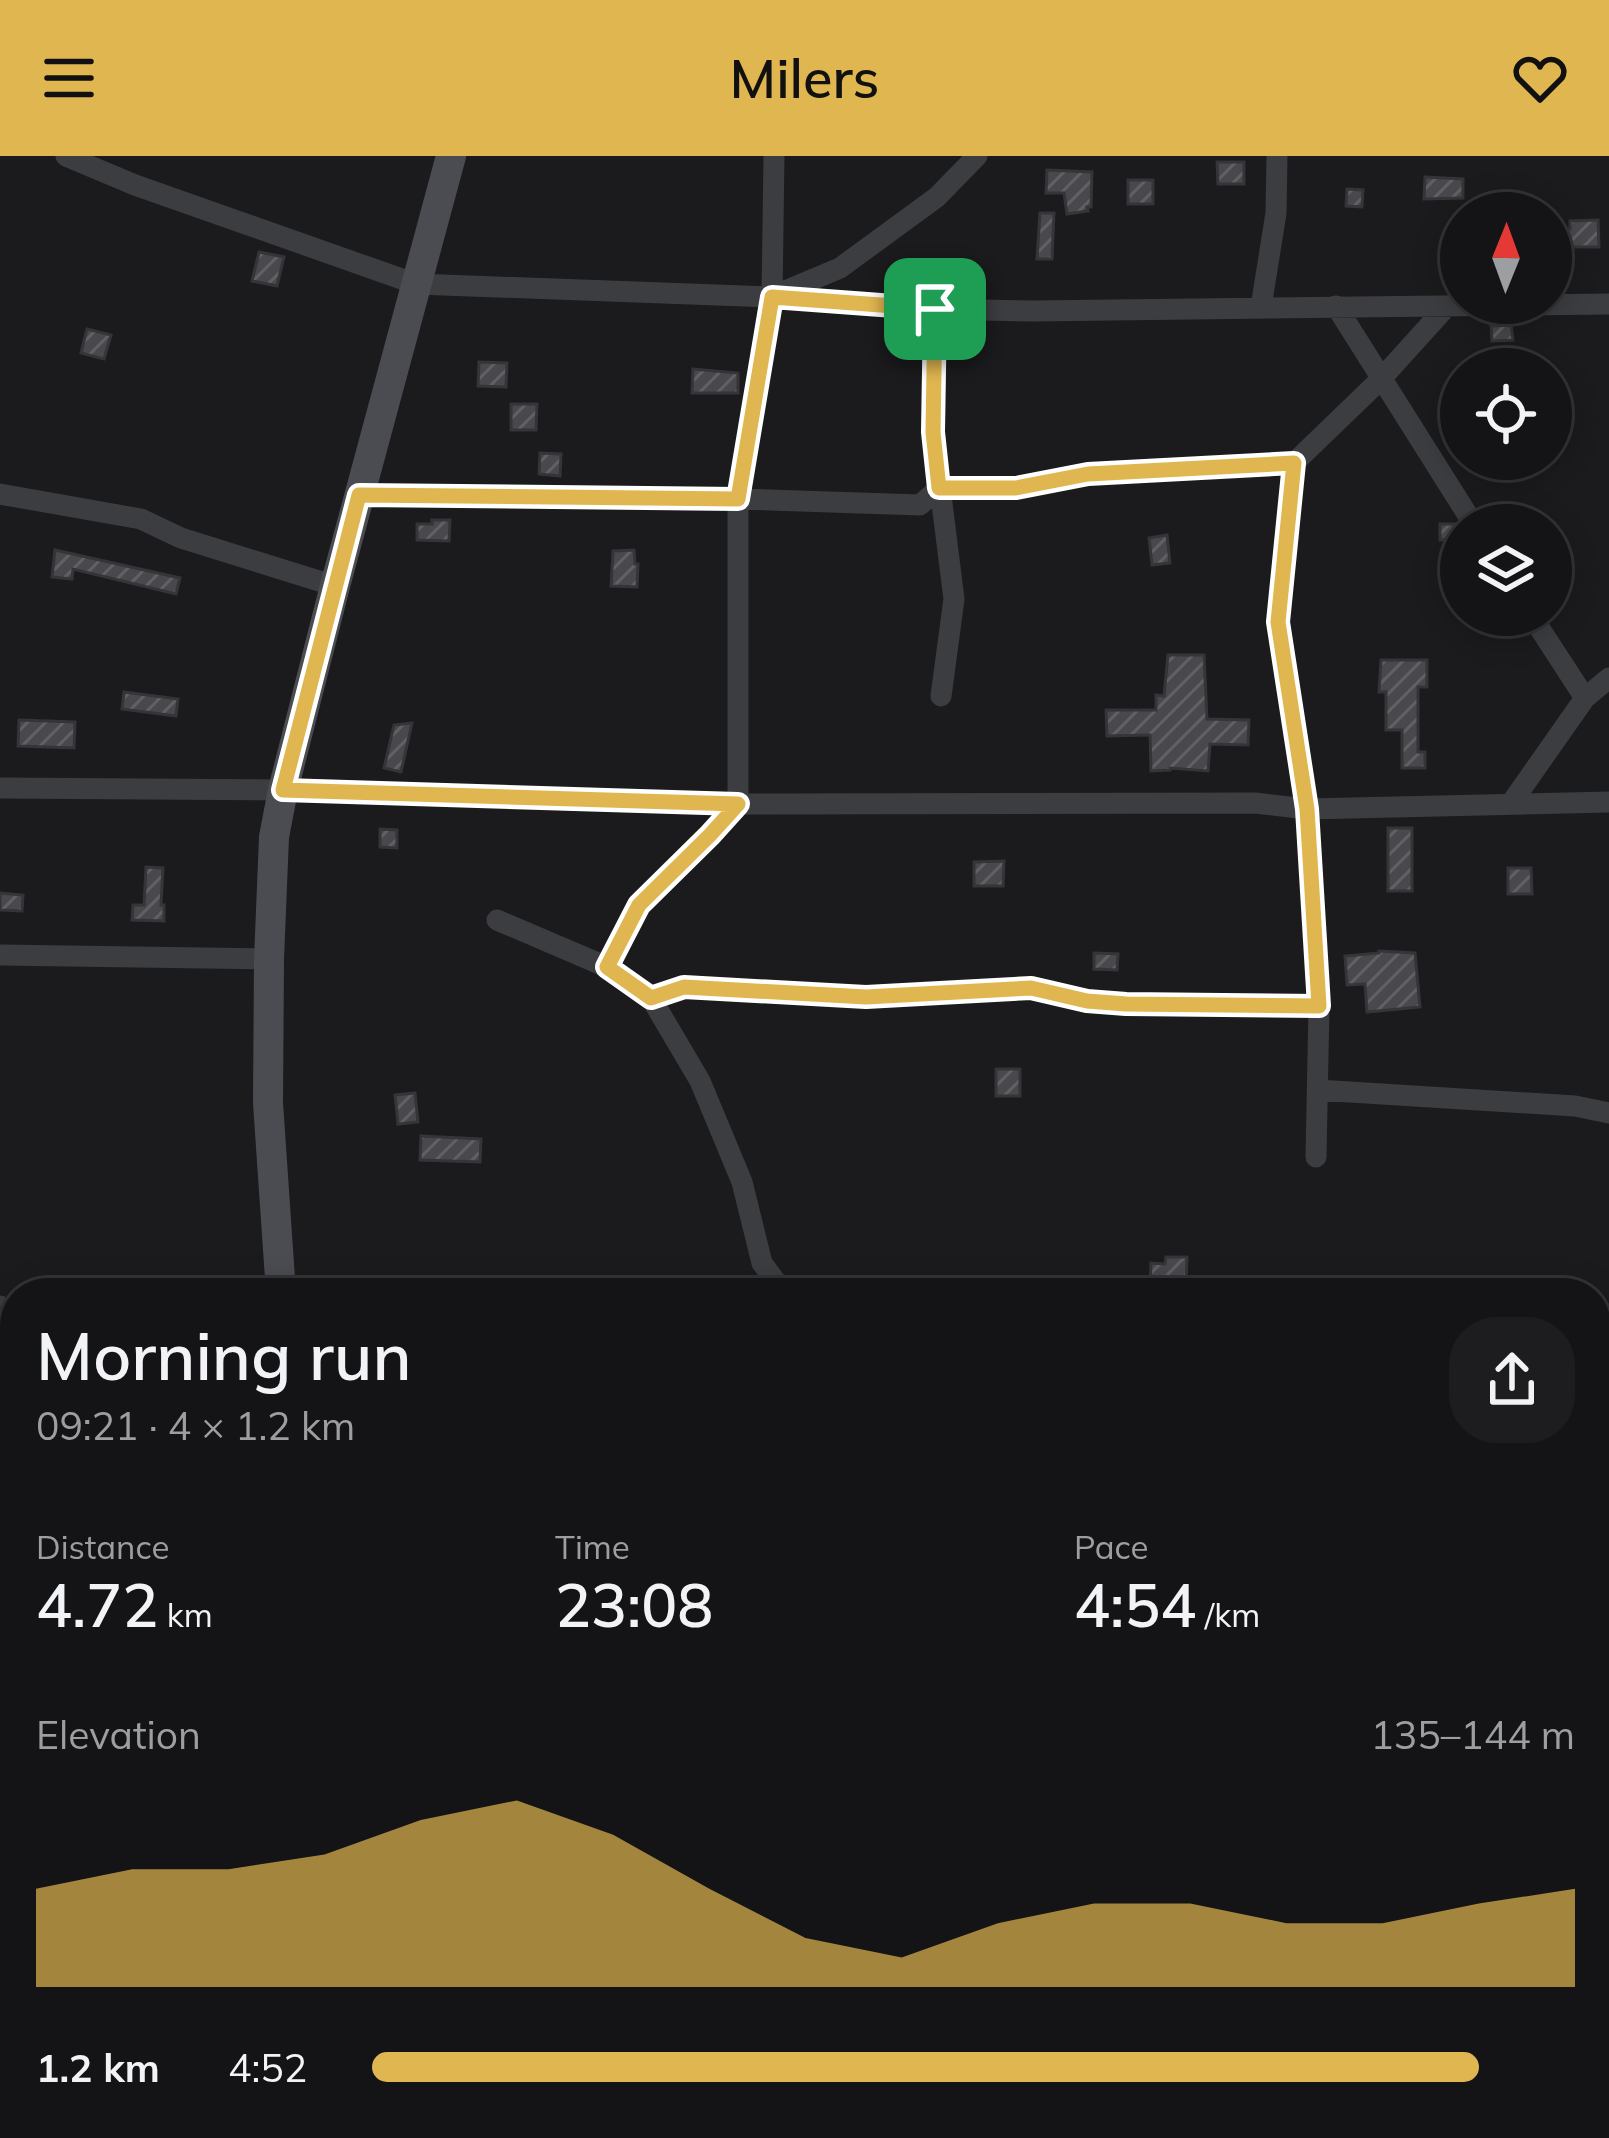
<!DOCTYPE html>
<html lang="en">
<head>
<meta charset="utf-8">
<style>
  :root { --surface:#141416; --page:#1d1d1f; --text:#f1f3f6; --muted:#9d9ea1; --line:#333335; --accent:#e0b650 }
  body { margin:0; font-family:Mulish,sans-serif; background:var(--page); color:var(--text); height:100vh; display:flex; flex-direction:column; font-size:45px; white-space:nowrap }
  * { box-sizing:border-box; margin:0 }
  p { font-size:39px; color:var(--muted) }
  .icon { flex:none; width:66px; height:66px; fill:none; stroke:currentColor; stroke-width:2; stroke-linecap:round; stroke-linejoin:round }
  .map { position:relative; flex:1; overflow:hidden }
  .details { position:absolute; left:0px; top:1122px; width:1611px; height:861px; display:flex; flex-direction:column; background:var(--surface); border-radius:48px 48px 0 0; box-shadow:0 6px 30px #0003,0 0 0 3px var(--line) }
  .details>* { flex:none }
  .needle { width:78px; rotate:1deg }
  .buttons { position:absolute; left:1440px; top:36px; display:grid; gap:24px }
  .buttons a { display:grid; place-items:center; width:132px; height:132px; border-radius:50%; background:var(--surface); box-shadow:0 6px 30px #0003,0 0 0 3px var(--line); font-size:60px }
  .pin { position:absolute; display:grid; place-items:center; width:102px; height:102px; color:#fff; margin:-51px; border-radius:24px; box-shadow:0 6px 18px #0006 }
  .round { display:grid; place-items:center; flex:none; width:126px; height:126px; border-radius:48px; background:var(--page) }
  .overview { display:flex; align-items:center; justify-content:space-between; height:204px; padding:0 36px }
  h1 { font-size:66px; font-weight:600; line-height:90px }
  .metrics { display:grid; grid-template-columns:repeat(3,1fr); gap:18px; height:204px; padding:12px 36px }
  .metrics div { display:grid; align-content:center }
  .metrics b { font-size:60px; font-weight:600 }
  .metrics small { font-size:33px; font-weight:400 }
  .metrics p { font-size:33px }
  .chart { height:336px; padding:24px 36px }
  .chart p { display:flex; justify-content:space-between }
  .chart svg { width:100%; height:216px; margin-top:12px; fill:var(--accent); opacity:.7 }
  ul { padding:0 36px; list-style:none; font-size:39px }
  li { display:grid; grid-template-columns:192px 144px 1fr; align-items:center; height:90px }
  li i { height:30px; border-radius:15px; background:var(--accent) }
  header { display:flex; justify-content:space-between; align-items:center; height:156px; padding:0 36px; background:var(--accent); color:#111; font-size:54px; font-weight:600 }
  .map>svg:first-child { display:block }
  .building { fill:url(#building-hatch); stroke:#353539; stroke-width:3 }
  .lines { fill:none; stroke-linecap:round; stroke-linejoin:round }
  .minor { stroke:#3c3d41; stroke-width:21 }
  .secondary { stroke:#4a4c51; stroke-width:30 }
  .route-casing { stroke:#fff; stroke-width:24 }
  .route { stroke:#e0b650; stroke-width:15 }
</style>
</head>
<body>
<header><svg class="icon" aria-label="menu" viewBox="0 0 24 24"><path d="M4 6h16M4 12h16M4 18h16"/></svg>Milers<svg class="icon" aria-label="heart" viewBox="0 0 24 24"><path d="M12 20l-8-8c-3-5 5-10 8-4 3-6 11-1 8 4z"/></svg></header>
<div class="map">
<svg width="1609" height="1982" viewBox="0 0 1609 1982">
  <defs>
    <pattern id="building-hatch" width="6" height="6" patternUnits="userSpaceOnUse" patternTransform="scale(3)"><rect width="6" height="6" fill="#48484d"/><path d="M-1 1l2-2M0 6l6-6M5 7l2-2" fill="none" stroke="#606065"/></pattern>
  </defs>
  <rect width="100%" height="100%" fill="#1b1b1d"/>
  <path class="building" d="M 1217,6 L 1244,6 L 1244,28 L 1218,28 Z
    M 1047,14 L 1092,16 L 1091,51 L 1087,51 L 1088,55 L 1067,58 L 1064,37 L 1046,37 Z
    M 1425,21 L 1463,23 L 1463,42 L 1424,43 Z
    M 1128,24 L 1153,24 L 1153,48 L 1128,48 Z
    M 1347,33 L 1363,34 L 1362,51 L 1346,50 Z
    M 1040,57 L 1054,57 L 1052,103 L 1037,103 Z
    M 1598,64 L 1599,91 L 1551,91 L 1551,73 L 1570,73 L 1570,65 Z
    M 259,96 L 284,101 L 277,130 L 252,125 Z
    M 1511,169 L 1513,184 L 1492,185 L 1491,170 Z
    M 87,173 L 111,179 L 104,203 L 81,197 Z
    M 479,206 L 507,207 L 506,231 L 478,230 Z
    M 693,213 L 738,217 L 738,237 L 692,237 Z
    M 511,248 L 537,248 L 536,274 L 511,274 Z
    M 540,297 L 561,298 L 560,320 L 539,318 Z
    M 432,364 L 450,364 L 449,385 L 417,384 L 417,368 L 432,368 Z
    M 1440,368 L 1456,368 L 1461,376 L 1461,383 L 1440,384 Z
    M 1167,379 L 1170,407 L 1152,409 L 1149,382 Z
    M 55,394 L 180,422 L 176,438 L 73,413 L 72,423 L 52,421 Z
    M 634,394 L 635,408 L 638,408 L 637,431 L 611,430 L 613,395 Z
    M 1168,499 L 1204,499 L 1207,563 L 1249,564 L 1248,589 L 1210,588 L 1208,615 L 1170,612 L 1170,614 L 1151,615 L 1150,579 L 1107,580 L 1106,554 L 1156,554 L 1156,539 L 1164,540 Z
    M 1381,504 L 1427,504 L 1427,531 L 1418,531 L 1418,596 L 1425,596 L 1425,612 L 1402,612 L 1402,574 L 1386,574 L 1386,536 L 1379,536 Z
    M 124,536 L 178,543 L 176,560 L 122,553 Z
    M 19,564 L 75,566 L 74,592 L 18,590 Z
    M 412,567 L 401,616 L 384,612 L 394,569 Z
    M 1388,672 L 1412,672 L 1412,735 L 1388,735 Z
    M 380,673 L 397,674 L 397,692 L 380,691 Z
    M 1004,705 L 1003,730 L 974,730 L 974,706 Z
    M 146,711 L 163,712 L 161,749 L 164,749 L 164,765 L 132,764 L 133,749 L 144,749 Z
    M 1508,712 L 1531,712 L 1532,738 L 1508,738 Z
    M 0,737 L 23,739 L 22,755 L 0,754 Z
    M 1379,795 L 1415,797 L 1420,851 L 1367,856 L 1365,828 L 1347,829 L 1345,800 L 1379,797 Z
    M 1094,797 L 1118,798 L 1117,814 L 1094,813 Z
    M 996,913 L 1020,913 L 1020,940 L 996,940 Z
    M 415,937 L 418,966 L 398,968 L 395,939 Z
    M 421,980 L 481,983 L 480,1006 L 420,1004 Z
    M 1166,1101 L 1187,1101 L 1186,1128 L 1150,1126 L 1151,1107 L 1165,1108 Z"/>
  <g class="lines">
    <path class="minor" d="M 66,0 L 135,29 L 416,128 L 772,141 L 935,153 L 1033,155 L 1609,148
      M 778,138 L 840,112 L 937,41 L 977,0
      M 1336,150 L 1474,369
      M 1261,151 L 1276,57 L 1277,0
      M 935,153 L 933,276 L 954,443 L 941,540
      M 0,338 L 141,363 L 181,382 L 335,430
      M 359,339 L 738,343 L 920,349 L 939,332 L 1015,332 L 1088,318 L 1294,307
      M 1531,459 L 1585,542
      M 0,632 L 283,634 L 738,648 L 1255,647 L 1307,653 L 1609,646
      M 1512,646 L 1585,542 L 1609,522
      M 497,764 L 607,811 L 651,842 L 700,925 L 742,1026 L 762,1107 L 784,1137
      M 0,799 L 269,803
      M 607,811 L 639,749 L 710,679 L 738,648 L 738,343 L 772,141 L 774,0
      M 651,842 L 684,831 L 866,841 L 1031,832 L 1087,845 L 1126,848 L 1319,850
      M 1318,934 L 1575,950 L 1609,957
      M 1316,1001 L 1319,850 L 1307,653 L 1278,466 L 1294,307 L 1381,223 L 1447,150
      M 0,1150 L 8,1646
      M 1596,1264 L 1609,1270
      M 1596,1340 L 1609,1340
      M 1596,1688 L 1609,1688
      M 0,1844 L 15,1844
      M 610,1968 L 611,1982
      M 791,1968 L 794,1982
      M 1194,1968 L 1205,1982
      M 15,1982 L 89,1982
      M 1381,1982 L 1381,1968"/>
    <path class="secondary" d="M 281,1137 L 268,947 L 269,803 L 274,681 L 283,634 L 335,430 L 451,0
      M 283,1982 L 283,1968"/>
  </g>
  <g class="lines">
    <defs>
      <path id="route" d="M 772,141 L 935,153 L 933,276 L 939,332 L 1016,332 L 1088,318 L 1294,307 L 1278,466 L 1307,653 L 1319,850 L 1126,848 L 1087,845 L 1031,832 L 866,841 L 684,831 L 651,842 L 607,811 L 639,749 L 710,679 L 738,648 L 283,634 L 359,339 L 738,343 Z"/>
    </defs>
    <use href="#route" class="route-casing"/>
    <use href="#route" class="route"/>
  </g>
</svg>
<div class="buttons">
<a><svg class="needle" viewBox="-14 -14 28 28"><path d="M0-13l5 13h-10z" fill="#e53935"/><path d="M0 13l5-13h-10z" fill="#9d9ea1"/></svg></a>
<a><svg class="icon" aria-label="locate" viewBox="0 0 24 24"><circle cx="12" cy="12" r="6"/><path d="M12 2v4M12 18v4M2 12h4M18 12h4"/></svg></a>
<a><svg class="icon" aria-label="layers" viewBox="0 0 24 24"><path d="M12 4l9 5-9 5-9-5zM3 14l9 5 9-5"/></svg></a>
</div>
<div class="pin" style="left:935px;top:153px;background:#1e9e55"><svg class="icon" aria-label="arrive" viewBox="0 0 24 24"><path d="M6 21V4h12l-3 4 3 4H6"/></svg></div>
<section class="details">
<div class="overview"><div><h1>Morning run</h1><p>09:21 · 4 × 1.2 km</p></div><a class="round"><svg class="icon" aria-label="share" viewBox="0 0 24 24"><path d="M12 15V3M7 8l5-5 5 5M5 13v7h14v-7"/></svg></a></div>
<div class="metrics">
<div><p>Distance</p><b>4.72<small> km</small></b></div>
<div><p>Time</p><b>23:08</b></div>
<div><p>Pace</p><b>4:54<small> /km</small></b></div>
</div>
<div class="chart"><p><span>Elevation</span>135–144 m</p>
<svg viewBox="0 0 160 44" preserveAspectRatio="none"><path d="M0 44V24L10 20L20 20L30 17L40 10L50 6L60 13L70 24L80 34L90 38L100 31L110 27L120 27L130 31L140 31L150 27L160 24V44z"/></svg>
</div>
<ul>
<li><b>1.2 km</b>4:52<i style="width:92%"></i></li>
</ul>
</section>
</div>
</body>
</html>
